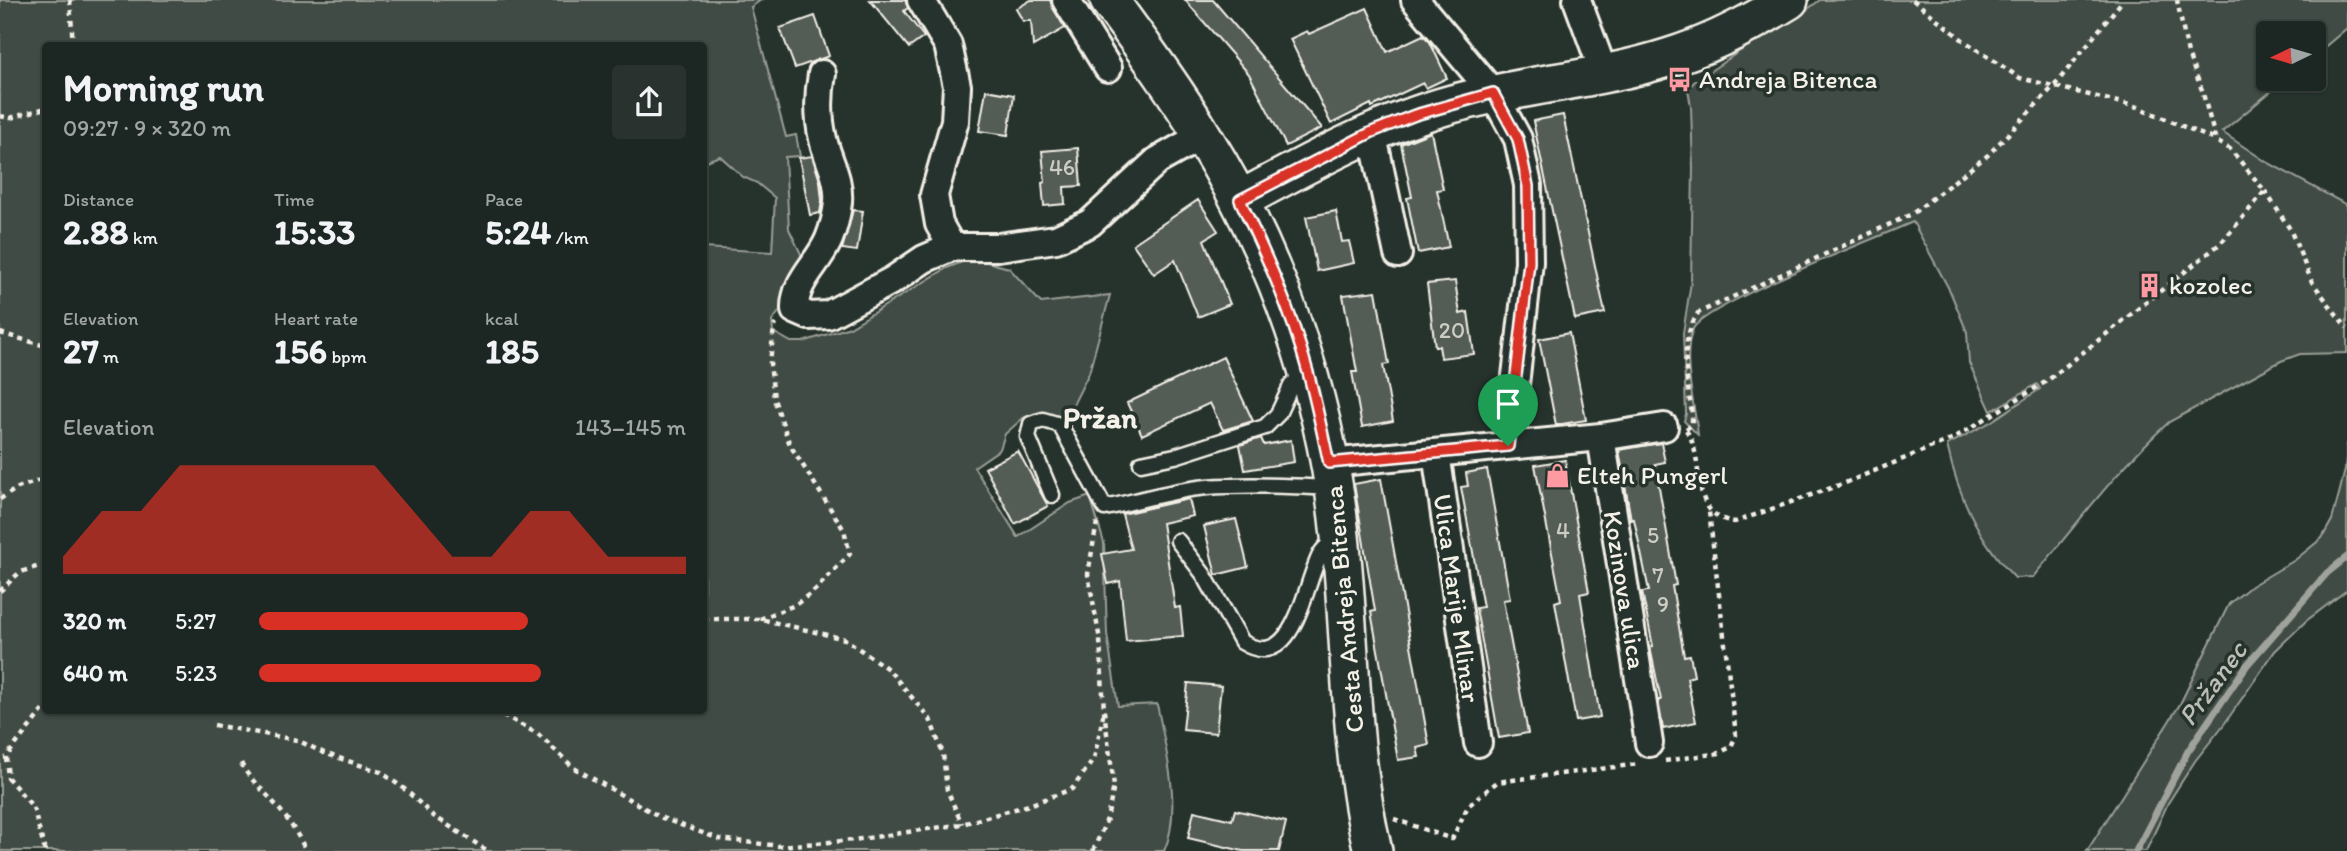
<!DOCTYPE html>
<html lang="en">
<head>
<meta charset="utf-8">
<style>
  :root { --surface:#1c2622; --page:#29322f; --text:#f1f3f6; --muted:#a0a5a5; --line:#3a4340; --accent:#d93025 }
  body { margin:0; font-family:Itim,sans-serif; background:var(--page); color:var(--text); height:100vh; display:flex; flex-direction:column; font-size:26px; white-space:nowrap }
  * { box-sizing:border-box; margin:0 }
  p { font-size:23px; color:var(--muted) }
  .icon { flex:none; width:38px; height:38px; fill:none; stroke:currentColor; stroke-width:2; stroke-linecap:round; stroke-linejoin:round }
  .map { position:relative; flex:1; overflow:hidden }
  .side { position:absolute; left:42px; top:42px; width:665px; height:672px; display:flex; flex-direction:column; background:var(--surface); border-radius:7px; box-shadow:0 2px 5px #0004,0 0 0 2px var(--line) }
  .side>* { flex:none }
  .needle { width:46px; rotate:265deg }
  .tools { position:absolute; left:2256px; top:21px; display:grid; gap:14px }
  .tools a { display:grid; place-items:center; width:70px; height:70px; border-radius:7px; background:var(--surface); box-shadow:0 2px 5px #0004,0 0 0 2px var(--line); font-size:35px }
  .pin { position:absolute; display:grid; place-items:center; width:60px; height:60px; color:#fff; margin:-72px -30px; border-radius:50% 50% 50% 0; rotate:-45deg; box-shadow:0 0 7px #0007 }
  .pin .icon { rotate:45deg }
  .round { display:grid; place-items:center; flex:none; width:74px; height:74px; border-radius:7px; background:var(--page) }
  .overview { display:flex; align-items:center; justify-content:space-between; height:119px; padding:0 21px }
  h1 { font-size:38px; font-weight:700; line-height:52px }
  .metrics { display:grid; grid-template-columns:repeat(3,1fr); gap:10px; height:119px; padding:7px 21px }
  .metrics div { display:grid; align-content:center }
  .metrics b { font-size:35px; font-weight:700 }
  .metrics small { font-size:19px; font-weight:400 }
  .metrics p { font-size:19px }
  .chart { height:196px; padding:14px 21px }
  .chart p { display:flex; justify-content:space-between }
  .chart svg { width:100%; height:126px; margin-top:7px; fill:var(--accent); opacity:.7 }
  ul { padding:0 21px; list-style:none; font-size:23px }
  li { display:grid; grid-template-columns:112px 84px 1fr; align-items:center; height:52px }
  li i { height:18px; border-radius:9px; background:var(--accent) }
  .map>svg:first-child { display:block }
  .green { fill:#414b45; stroke:#9a9e96; stroke-width:2; fill-rule:evenodd }
  .lines { fill:none; stroke-linecap:round; stroke-linejoin:round }
  .stream { stroke:#9fa39b; stroke-width:7 }
  .building { fill:#525c55; stroke:#f4f1e8; stroke-width:2 }
  .lane-casing { stroke:#f4f1e8; stroke-width:19 }
  .street-casing { stroke:#f4f1e8; stroke-width:32 }
  .secondary-casing { stroke:#f4f1e8; stroke-width:42 }
  .path { stroke:#f4f1e8; stroke-width:4.5; stroke-dasharray:5 5; stroke-linecap:butt }
  .lane { stroke:#26332d; stroke-width:14 }
  .street { stroke:#26332d; stroke-width:26 }
  .secondary { stroke:#26332d; stroke-width:37 }
  .route-casing { stroke:#fff; stroke-width:14 }
  .route { stroke:#d93025; stroke-width:9 }
  .labels { text-anchor:middle; stroke-width:7; stroke-linejoin:round; paint-order:stroke }
  .number-label { font-size:23px; fill:#ccccc3 }
  .poi-label { font-size:26px; fill:#f4f1e8; stroke:#26332d; text-anchor:start }
  .street-label { font-size:26px; fill:#f4f1e8; stroke:#26332d }
  .water-label { font-size:28px; font-style:italic; fill:#bcbdb5; stroke:#26332d }
  .quarter-label { font-size:30px; font-weight:bold; fill:#f4f1e8; stroke:#26332d }
</style>
</head>
<body>
<div class="map">
<svg width="2347" height="851" viewBox="0 0 2347 851">
  <rect width="100%" height="100%" fill="#26332d"/>
  <filter id="ink" filterUnits="userSpaceOnUse"><feTurbulence type="fractalNoise" baseFrequency=".0143" numOctaves="2"/><feDisplacementMap in="SourceGraphic" scale="14" xChannelSelector="R" yChannelSelector="G"/><feConvolveMatrix kernelMatrix="1 2 1 2 8 2 1 2 1" color-interpolation-filters="sRGB"/></filter>
  <g filter="url(#ink)">
    <path class="green" d="M 0,0 L 761,0 L 751,7 L 786,137 L 796,135 L 800,156 L 785,157 L 789,229 L 801,254 L 805,271 L 801,283 L 772,321 L 773,332 L 791,342 L 803,342 L 850,327 L 947,268 L 972,258 L 1009,268 L 1041,303 L 1110,295 L 1089,373 L 1072,407 L 1055,422 L 1047,416 L 1035,413 L 1023,418 L 1005,434 L 1000,449 L 974,467 L 1018,537 L 1070,503 L 1090,496 L 1104,543 L 1107,634 L 1118,706 L 1157,704 C 1165,746 1183,810 1164,851 L 0,851 ZM 46,46 L 704,46 L 704,166 L 706,161 L 720,156 L 743,177 L 757,183 L 775,198 L 772,252 L 704,248 L 704,710 L 46,710 Z
      M 1820,0 L 2347,0 L 2347,28 L 2314,56 L 2314,33 L 2268,33 L 2268,79 L 2286,79 L 2222,132 L 2265,161 L 2347,205 L 2347,353 L 2300,354 L 2281,361 L 2169,422 C 2118,468 2076,525 2033,577 L 2015,578 C 1978,540 1958,496 1947,445 L 1989,423 L 2040,389 L 2037,384 L 1991,411 L 1969,363 L 1967,332 L 1950,291 L 1913,222 C 1879,237 1704,305 1693,329 C 1681,356 1695,406 1698,435 L 1684,421 L 1686,414 L 1683,333 L 1691,282 L 1693,168 L 1691,107 L 1688,89 L 1694,82 L 1743,49 L 1797,17 Z
      M 2347,443 L 2347,590 L 2306,621 L 2275,651 L 2225,723 L 2195,761 L 2168,803 L 2146,851 L 2087,851 L 2180,704 L 2229,604 L 2251,586 L 2295,560 L 2322,538 L 2332,520 L 2339,494 L 2345,470 Z"/>
    <g class="lines">
      <path class="stream" d="M 2136,851 L 2188,751 L 2247,665 L 2327,573 L 2347,557"/>
    </g>
    <path class="building" d="M 870,0 L 905,0 L 908,8 L 904,11 L 924,37 L 909,48 Z
      M 1031,0 L 1050,0 L 1053,8 L 1065,28 L 1033,46 L 1031,21 L 1023,21 L 1016,9 Z
      M 1185,0 L 1213,0 L 1322,128 L 1286,146 L 1249,74 Z
      M 1367,8 L 1387,52 L 1423,35 L 1430,42 L 1447,78 L 1426,88 L 1423,83 L 1372,107 L 1371,104 L 1331,124 L 1290,39 L 1307,31 L 1309,34 Z
      M 815,16 L 829,56 L 795,68 L 780,28 Z
      M 986,90 L 1014,95 L 1008,135 L 979,131 Z
      M 1563,115 L 1605,313 L 1575,319 L 1533,121 Z
      M 1431,132 L 1443,189 L 1437,190 L 1449,247 L 1418,253 L 1407,198 L 1412,197 L 1401,144 Z
      M 1078,148 L 1081,186 L 1064,187 L 1065,204 L 1044,206 L 1042,183 L 1045,182 L 1042,151 Z
      M 812,156 L 820,181 L 822,201 L 820,213 L 810,215 L 799,158 Z
      M 1198,200 L 1218,231 L 1204,240 L 1230,304 L 1198,317 L 1175,260 L 1154,274 L 1133,244 Z
      M 853,210 L 863,211 L 857,251 L 842,249 Z
      M 1336,211 L 1342,242 L 1349,241 L 1354,263 L 1317,271 L 1306,217 Z
      M 1455,281 L 1460,314 L 1468,312 L 1474,354 L 1441,358 L 1439,346 L 1435,347 L 1427,284 Z
      M 1376,291 L 1389,364 L 1383,365 L 1393,421 L 1362,427 L 1352,372 L 1357,372 L 1343,295 Z
      M 1569,333 L 1586,420 L 1556,425 L 1539,339 Z
      M 1223,357 L 1253,421 L 1223,430 L 1210,403 L 1142,435 L 1127,403 Z
      M 1261,438 L 1264,445 L 1291,440 L 1294,462 L 1245,470 L 1240,445 Z
      M 1661,443 L 1665,462 L 1655,464 L 1676,585 L 1672,586 L 1684,656 L 1690,655 L 1694,676 L 1687,678 L 1696,722 L 1663,729 L 1658,700 L 1661,700 L 1650,647 L 1653,646 L 1642,592 L 1649,591 L 1634,519 L 1631,520 L 1619,450 Z
      M 1018,451 L 1048,506 L 1015,524 L 985,468 Z
      M 1565,460 L 1589,592 L 1580,594 L 1600,717 L 1576,721 L 1555,602 L 1561,600 L 1535,465 Z
      M 1487,469 L 1510,599 L 1503,600 L 1528,733 L 1499,738 L 1476,608 L 1483,607 L 1461,487 L 1468,486 L 1466,473 Z
      M 1381,479 L 1429,745 L 1417,748 L 1419,757 L 1398,760 L 1371,612 L 1375,611 L 1354,484 Z
      M 1189,499 L 1193,516 L 1162,523 L 1175,608 L 1180,607 L 1183,636 L 1126,641 L 1120,581 L 1108,584 L 1102,554 L 1131,549 L 1122,514 Z
      M 1236,519 L 1248,567 L 1216,575 L 1204,526 Z
      M 1188,683 L 1221,686 L 1216,733 L 1183,730 Z
      M 1235,810 L 1286,822 L 1279,851 L 1243,851 L 1188,838 L 1194,811 L 1232,820 Z"/>
    <g class="lines">
      <defs>
        <path id="lane" d="M 1141,463 L 1175,456 L 1265,427 L 1278,414 L 1291,386 L 1304,373
          M 1052,495 L 1028,437 L 1031,424 L 1043,420 L 1060,425 L 1105,508 C 1138,501 1172,490 1207,487 C 1248,484 1290,486 1332,488
          M 1178,541 L 1204,575 L 1242,642 C 1295,675 1304,583 1321,553 C 1325,547 1331,542 1337,538"/>
        <path id="street" d="M 921,0 L 948,45 L 957,86 L 955,121 L 934,195 L 939,224 L 952,247 L 998,247 L 1056,239 L 1090,223 L 1157,161 L 1203,135
          M 1066,0 L 1108,68
          M 1415,0 L 1493,93 L 1518,139 L 1528,185 L 1529,262 L 1508,446
          M 1577,0 L 1604,73
          M 822,74 C 818,96 818,118 823,139 C 828,161 840,178 838,202 C 837,213 833,229 829,239 C 818,265 794,280 795,310 L 809,316 L 828,315 L 893,280 L 924,259 L 952,247
          M 1372,132 L 1398,254
          M 1601,437 L 1649,743
          M 1436,453 L 1478,743
          M 1329,463 L 1601,437 L 1664,427"/>
        <path id="secondary" d="M 1109,0 C 1141,44 1174,88 1202,135 C 1277,255 1326,395 1340,536 C 1351,638 1349,752 1373,851
          M 1240,200 C 1309,163 1376,125 1452,104 C 1524,84 1599,80 1670,57 C 1713,44 1752,23 1789,0"/>
      </defs>
      <use href="#lane" class="lane-casing"/>
      <use href="#street" class="street-casing"/>
      <use href="#secondary" class="secondary-casing"/>
      <path class="path" d="M 70,0 L 73,46
        M 1913,0 L 1963,40 L 2020,78 L 2138,107 L 2215,140
        M 0,116 L 10,118 L 46,108
        M 2265,191 L 2290,229 L 2312,282 L 2347,328
        M 0,333 L 46,346
        M 1686,429 L 1692,425 L 1692,414 C 1687,380 1678,343 1698,313 L 1912,214 L 1988,155 L 2055,85 L 2123,0
        M 1686,430 C 1708,461 1685,515 1735,522 L 1845,483 L 1954,438 L 2047,381 L 2221,243 L 2265,191 L 2230,149 L 2216,141 L 2202,90 L 2188,54 L 2177,0
        M 0,499 L 18,488 L 46,478
        M 0,591 L 20,572 L 46,564
        M 704,619 L 760,619 L 845,639 L 888,669 L 930,719 L 943,754 L 947,790 L 962,824
        M 760,619 L 795,605 L 815,590 L 850,554 L 844,530 L 790,445 L 774,399 L 770,363 L 774,327 L 776,324
        M 494,710 L 538,734 L 574,768 L 662,818 L 719,839 L 780,846 L 854,840 L 962,824 L 1029,805 L 1072,789 L 1094,759 L 1104,711
        M 214,725 L 297,740 L 324,753 L 381,772 L 407,791 L 432,815 L 488,851
        M 1665,761 L 1719,753 L 1731,747 L 1736,735 L 1709,512
        M 241,763 C 249,780 263,789 274,803 C 287,817 298,834 306,851
        M 1394,819 L 1452,839 L 1468,806 L 1497,782 L 1639,764
        M 45,851 L 33,807 L 8,778 L 6,757 L 46,706
        M 1093,851 L 1107,819 L 1114,786 L 1104,711 L 1100,640 L 1088,574 L 1097,522"/>
      <use href="#lane" class="lane"/>
      <use href="#street" class="street"/>
      <use href="#secondary" class="secondary"/>
    </g>
  </g>
  <g class="lines" filter="url(#ink)">
    <defs>
      <path id="route" d="M 1493,93 L 1518,139 L 1528,186 L 1529,262 L 1508,446 L 1329,463 C 1322,432 1316,400 1307,369 C 1291,310 1266,255 1240,200 L 1372,132 L 1415,115 Z"/>
    </defs>
    <use href="#route" class="route-casing"/>
    <use href="#route" class="route"/>
  </g>
  <defs>
    <symbol id="bus-bare" viewBox="-9 -9 18 18"><path d="M-5-6H5V4H4V6H2V4H-2V6H-4V4H-5ZM-3.5-4V0h7V-4ZM-3.5 1.2v1.5H-2V1.2ZM2 1.2v1.5H3.5V1.2Z" fill="#ff9aa2" stroke="#26332d" stroke-width="2.5" paint-order="stroke"/></symbol>
    <symbol id="building-bare" viewBox="-9 -9 18 18"><path d="M-4-6H4V6H1V3H-1V6H-4ZM-2.5-4.3h1.7v1.8h-1.7ZM.8-4.3h1.7v1.8H.8ZM-2.5-1h1.7V.8h-1.7ZM.8-1h1.7V.8H.8Z" fill="#ff9aa2" stroke="#26332d" stroke-width="2.5" paint-order="stroke"/></symbol>
    <symbol id="shop-bare" viewBox="-9 -9 18 18"><path d="M-5-2.5h2.3a2.7 3.5 0 0 1 5.4 0H5L5.5 6h-11ZM-1.5-2.5h3a1.5 2.3 0 0 0-3 0Z" fill="#ff9aa2" stroke="#26332d" stroke-width="2.5" paint-order="stroke"/></symbol>
  </defs>
  <g fill-rule="evenodd">
    <use href="#bus-bare" x="1662" y="62" width="35" height="35"/>
    <use href="#building-bare" x="2132" y="268" width="35" height="35"/>
    <use href="#shop-bare" x="1540" y="458" width="35" height="35"/>
  </g>
  <g class="labels">
    <g class="number-label">
      <text x="1062" y="175">46</text>
      <text x="1452" y="338">20</text>
      <text x="1563" y="538">4</text>
      <text x="1653" y="543">5</text>
      <text x="1658" y="583">7</text>
      <text x="1663" y="612">9</text>
    </g>
    <g class="poi-label">
      <text x="1699" y="88">Andreja Bitenca</text>
      <text x="2169" y="294">kozolec</text>
      <text x="1577" y="484">Elteh Pungerl</text>
    </g>
    <g class="street-label">
      <text transform="translate(1625 590) rotate(81)" y="9">Kozinova ulica</text>
      <text transform="translate(1457 598) rotate(82)" y="9">Ulica Marije Mlinar</text>
      <text transform="translate(1344 609) rotate(-95)" y="9">Cesta Andreja Bitenca</text>
    </g>
    <g class="water-label">
      <text transform="translate(2212 683) rotate(-54)" y="10">Pržanec</text>
    </g>
    <g class="quarter-label">
      <text x="1100" y="428">Pržan</text>
    </g>
  </g>
</svg>
<div class="tools">
<a><svg class="needle" viewBox="-14 -14 28 28"><path d="M0-13l5 13h-10z" fill="#e53935"/><path d="M0 13l5-13h-10z" fill="#a0a5a5"/></svg></a>
</div>
<div class="pin" style="left:1508px;top:446px;background:#1e9e55"><svg class="icon" aria-label="arrive" viewBox="0 0 24 24"><path d="M6 21V4h12l-3 4 3 4H6"/></svg></div>
<section class="side">
<div class="overview"><div><h1>Morning run</h1><p>09:27 · 9 × 320 m</p></div><a class="round"><svg class="icon" aria-label="share" viewBox="0 0 24 24"><path d="M12 15V3M7 8l5-5 5 5M5 13v7h14v-7"/></svg></a></div>
<div class="metrics">
<div><p>Distance</p><b>2.88<small> km</small></b></div>
<div><p>Time</p><b>15:33</b></div>
<div><p>Pace</p><b>5:24<small> /km</small></b></div>
</div>
<div class="metrics">
<div><p>Elevation</p><b>27<small> m</small></b></div>
<div><p>Heart rate</p><b>156<small> bpm</small></b></div>
<div><p>kcal</p><b>185</b></div>
</div>
<div class="chart"><p><span>Elevation</span>143–145 m</p>
<svg viewBox="0 0 160 44" preserveAspectRatio="none"><path d="M0 44V38L10 22L20 22L30 6L40 6L50 6L60 6L70 6L80 6L90 22L100 38L110 38L120 22L130 22L140 38L150 38L160 38V44z"/></svg>
</div>
<ul>
<li><b>320 m</b>5:27<i style="width:63%"></i></li>
<li><b>640 m</b>5:23<i style="width:66%"></i></li>
</ul>
</section>
</div>
</body>
</html>
